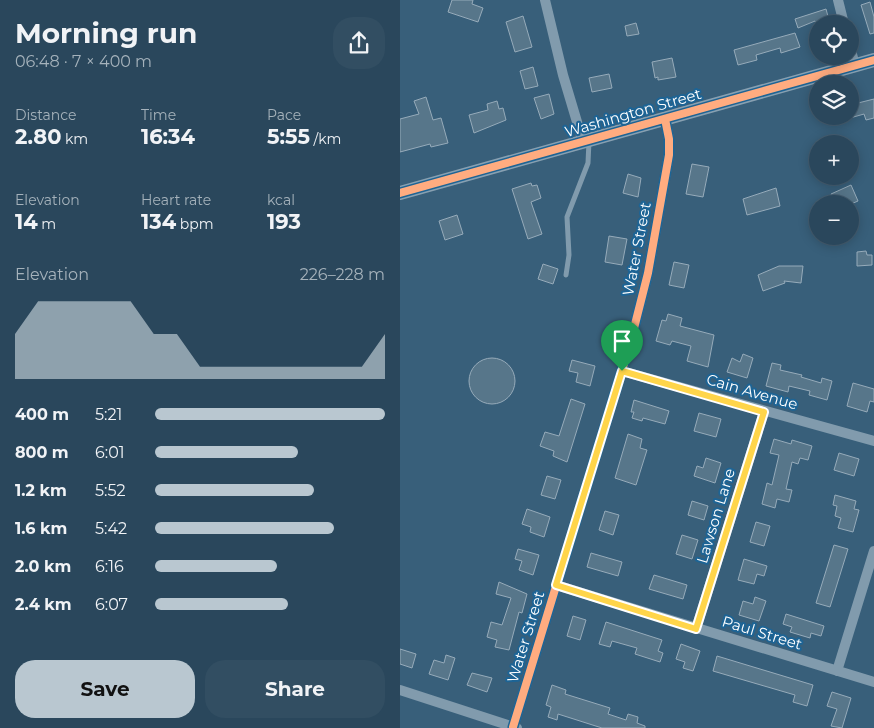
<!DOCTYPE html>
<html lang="en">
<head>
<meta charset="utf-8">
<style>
  :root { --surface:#2a475c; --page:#324e62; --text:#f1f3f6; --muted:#a5b2bb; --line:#465f72; --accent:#b9c7d0 }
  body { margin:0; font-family:Montserrat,sans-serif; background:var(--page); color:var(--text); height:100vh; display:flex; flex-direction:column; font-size:19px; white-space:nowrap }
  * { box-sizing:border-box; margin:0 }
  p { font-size:16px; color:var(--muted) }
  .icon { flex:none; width:28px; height:28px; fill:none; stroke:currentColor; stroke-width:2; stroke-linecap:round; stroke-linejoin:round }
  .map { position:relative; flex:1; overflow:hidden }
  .sheet { display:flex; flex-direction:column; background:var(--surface); width:400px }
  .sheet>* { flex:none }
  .fabs { position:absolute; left:409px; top:15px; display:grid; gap:10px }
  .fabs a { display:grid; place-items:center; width:50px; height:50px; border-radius:50%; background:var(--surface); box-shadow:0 2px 12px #0003,0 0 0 1px var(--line); font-size:25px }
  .pin { position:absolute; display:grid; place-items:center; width:42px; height:42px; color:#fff; margin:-51px -21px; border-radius:50% 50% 50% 0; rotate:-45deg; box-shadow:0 0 5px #0007 }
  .pin .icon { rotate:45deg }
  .round { display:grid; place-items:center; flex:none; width:52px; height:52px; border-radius:20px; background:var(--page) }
  .headline { display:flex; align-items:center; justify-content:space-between; height:85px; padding:0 15px }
  h1 { font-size:28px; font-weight:700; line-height:38px }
  .metrics { display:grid; grid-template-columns:repeat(3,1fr); gap:8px; height:85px; padding:5px 15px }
  .metrics div { display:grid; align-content:center }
  .metrics b { font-size:21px; font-weight:700 }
  .metrics small { font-size:14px; font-weight:400 }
  .metrics p { font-size:14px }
  .chart { height:140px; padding:10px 15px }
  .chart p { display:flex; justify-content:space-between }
  .chart svg { width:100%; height:90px; margin-top:5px; fill:var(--accent); opacity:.7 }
  .cta { display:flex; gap:10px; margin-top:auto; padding:10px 15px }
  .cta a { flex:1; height:58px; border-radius:20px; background:var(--accent); color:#111; font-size:20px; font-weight:700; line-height:58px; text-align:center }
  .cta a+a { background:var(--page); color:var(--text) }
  ul { padding:0 15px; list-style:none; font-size:16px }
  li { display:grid; grid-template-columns:80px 60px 1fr; align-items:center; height:38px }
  li i { height:12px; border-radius:6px; background:var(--accent) }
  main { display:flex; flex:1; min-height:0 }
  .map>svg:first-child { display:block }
  .building { fill:#57768a; stroke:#96abba }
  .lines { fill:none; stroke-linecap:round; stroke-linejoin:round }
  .lane { stroke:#819bad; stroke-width:5 }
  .street { stroke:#819bad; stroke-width:10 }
  .secondary { stroke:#88a0b1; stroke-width:14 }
  .cycleway-casing { stroke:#1d6495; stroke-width:11 }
  .cycleway { stroke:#ffac80; stroke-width:8 }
  .route-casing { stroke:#fff; stroke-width:10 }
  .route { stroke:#ffd54a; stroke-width:6 }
  .labels { text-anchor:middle; stroke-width:4; stroke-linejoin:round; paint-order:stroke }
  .street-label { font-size:15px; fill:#fff; stroke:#1d6495 }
</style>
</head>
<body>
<main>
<section class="sheet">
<div class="headline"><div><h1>Morning run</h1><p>06:48 · 7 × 400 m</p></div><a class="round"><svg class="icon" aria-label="share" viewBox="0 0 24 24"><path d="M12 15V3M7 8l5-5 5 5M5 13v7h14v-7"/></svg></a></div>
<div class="metrics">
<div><p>Distance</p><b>2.80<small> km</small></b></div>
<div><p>Time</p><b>16:34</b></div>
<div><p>Pace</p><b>5:55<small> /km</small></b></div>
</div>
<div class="metrics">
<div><p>Elevation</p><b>14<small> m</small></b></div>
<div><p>Heart rate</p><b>134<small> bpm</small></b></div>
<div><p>kcal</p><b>193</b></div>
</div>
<div class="chart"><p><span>Elevation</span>226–228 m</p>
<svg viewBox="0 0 160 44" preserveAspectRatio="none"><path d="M0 44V22L10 6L20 6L30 6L40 6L50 6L60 22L70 22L80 38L90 38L100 38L110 38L120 38L130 38L140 38L150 38L160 22V44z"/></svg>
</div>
<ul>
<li><b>400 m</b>5:21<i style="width:100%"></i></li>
<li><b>800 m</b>6:01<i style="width:62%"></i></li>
<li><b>1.2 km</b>5:52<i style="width:69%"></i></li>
<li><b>1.6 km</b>5:42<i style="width:78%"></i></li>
<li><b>2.0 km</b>6:16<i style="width:53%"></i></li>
<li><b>2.4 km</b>6:07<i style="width:58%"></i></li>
</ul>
<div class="cta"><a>Save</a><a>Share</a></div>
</section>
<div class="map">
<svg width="474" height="728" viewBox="0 0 474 728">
  <rect width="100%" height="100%" fill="#385f7a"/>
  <path class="building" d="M 52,0 L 73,0 L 72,4 L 83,8 L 78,22 L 48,12 Z
    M 470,2 L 474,17 L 474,33 L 470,34 L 461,5 Z
    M 426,9 L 430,24 L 416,24 L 415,21 L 398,28 L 395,19 Z
    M 123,16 L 132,47 L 115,52 L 106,22 Z
    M 236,23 L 239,34 L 227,36 L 225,26 Z
    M 395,33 L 400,47 L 381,53 L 380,48 L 356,55 L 357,60 L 338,65 L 334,50 Z
    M 272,58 L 276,77 L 258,80 L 258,77 L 255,78 L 252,62 Z
    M 133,67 L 138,86 L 125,89 L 120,71 Z
    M 209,74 L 212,88 L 192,92 L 189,78 Z
    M 149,94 L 154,114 L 141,119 L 134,98 Z
    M 26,97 L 33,120 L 41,118 L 48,143 L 31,147 L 30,144 L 0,152 L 0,119 L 19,114 L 14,101 Z
    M 474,99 L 474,118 L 466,120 L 464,114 L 450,118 L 450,105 Z
    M 97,101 L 99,109 L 103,108 L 106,120 L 74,133 L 69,115 L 88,110 L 87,104 Z
    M 292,164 L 309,167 L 303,197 L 286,194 Z
    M 228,174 L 241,178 L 238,197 L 223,193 Z
    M 131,183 L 132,186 L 137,185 L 141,198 L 131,202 L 142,234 L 128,239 L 112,189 Z
    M 451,185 L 458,201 L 451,204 L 435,204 L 431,194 Z
    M 376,188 L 380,206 L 347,215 L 343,199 Z
    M 57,215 L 63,234 L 45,240 L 39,221 Z
    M 209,236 L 227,239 L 222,265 L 205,262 Z
    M 466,251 L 467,255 L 472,255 L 472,265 L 457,266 L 457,252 Z
    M 274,262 L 289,265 L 284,288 L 269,285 Z
    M 143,264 L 158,269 L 153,284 L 138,279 Z
    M 379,266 L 403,266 L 401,283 L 384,281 L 385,283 L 363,291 L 358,275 Z
    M 268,314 L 282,318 L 280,326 L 314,335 L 308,367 L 287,361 L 291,346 L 272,341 L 270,345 L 256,341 L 262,320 L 266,321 Z
    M 343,354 L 353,358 L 347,378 L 327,372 L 332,358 L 340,362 Z
    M69 381a23 23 0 1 1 46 0a23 23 0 1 1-46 0Z
    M 172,360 L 195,366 L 190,386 L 176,382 L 178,373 L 169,371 Z
    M 372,363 L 381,365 L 380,370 L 402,375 L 401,377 L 421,383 L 422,378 L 432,381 L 427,400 L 409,395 L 410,391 L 389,386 L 388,392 L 366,386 Z
    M 453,383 L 474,389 L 474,402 L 470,401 L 467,412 L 447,406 Z
    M 171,399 L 185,404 L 167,462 L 153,456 L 154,451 L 140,446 L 145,432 L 159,436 Z
    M 234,400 L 269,411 L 265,424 L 243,418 L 242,421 L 232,418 L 234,412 L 231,412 Z
    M 299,413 L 321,419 L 316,437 L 294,431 Z
    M 228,434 L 242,439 L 240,448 L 247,450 L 236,485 L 215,478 Z
    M 374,439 L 391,444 L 392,440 L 412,446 L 408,460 L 400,458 L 398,464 L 392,462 L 386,489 L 392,490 L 389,502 L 377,499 L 375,508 L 362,504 L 367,483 L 372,485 L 379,455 L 370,453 Z
    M 439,453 L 459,459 L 454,476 L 434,470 Z
    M 306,458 L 321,463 L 315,483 L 294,476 L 297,466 L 303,468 Z
    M 147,476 L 161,480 L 155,499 L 141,495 Z
    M 435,495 L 456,501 L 454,509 L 459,510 L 453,532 L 438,528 L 441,518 L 435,516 L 437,506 L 433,505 Z
    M 292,501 L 308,506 L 304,520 L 288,515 Z
    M 127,509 L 150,517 L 144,537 L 130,532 L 131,527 L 122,524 Z
    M 205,511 L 219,515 L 213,535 L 199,530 Z
    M 356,522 L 370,526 L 364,546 L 350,542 Z
    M 282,535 L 298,540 L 292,559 L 276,554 Z
    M 434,545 L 448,549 L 430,607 L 416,603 Z
    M 118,549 L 139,555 L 133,575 L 119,570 L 122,561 L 115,559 Z
    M 191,553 L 222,562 L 218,576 L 187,567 Z
    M 344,559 L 367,566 L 364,576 L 357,574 L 354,584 L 338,580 Z
    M 254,575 L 287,585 L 283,599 L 249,589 Z
    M 99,582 L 127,594 L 122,613 L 119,612 L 109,650 L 95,647 L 97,640 L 87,637 L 91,622 L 102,625 L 111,598 L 96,594 Z
    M 355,597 L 366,601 L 359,621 L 339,615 L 343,601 L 353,604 Z
    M 386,614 L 424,626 L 421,636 L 411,633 L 410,638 L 390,632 L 392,627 L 383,624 Z
    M 173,616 L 186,620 L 180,640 L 167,636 Z
    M 206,622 L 262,640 L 258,651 L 263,653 L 260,662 L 235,654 L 237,648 L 212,641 L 210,647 L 199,644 Z
    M 281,644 L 300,651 L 293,671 L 283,668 L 285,662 L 276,659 Z
    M 0,649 L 16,654 L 12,668 L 0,664 Z
    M 46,655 L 55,658 L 48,680 L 29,674 L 34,660 L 44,663 Z
    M 317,656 L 413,685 L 407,706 L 393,702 L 395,695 L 313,671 Z
    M 72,673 L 92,678 L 87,692 L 67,685 Z
    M 152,685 L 166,690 L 165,694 L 210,708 L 208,714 L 226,720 L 228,714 L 238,717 L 237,723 L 245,726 L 245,728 L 202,728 L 158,714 L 157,720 L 148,717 L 151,707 L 146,705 Z
    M 432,692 L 451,698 L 442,728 L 431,726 L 437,709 L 427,706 Z"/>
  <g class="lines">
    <path class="lane" d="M 166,275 L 169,255 L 167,217 L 188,163 L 189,141"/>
    <path class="street" d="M 145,0 L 163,75 L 183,142
      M 438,0 L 444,24
      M 450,47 L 455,65
      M 222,371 L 474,441
      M 156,585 L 474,682
      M 296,629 L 364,412
      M 437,671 L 474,551
      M 0,690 L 117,728
      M 113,727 L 230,344 L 248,273 L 269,155 L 269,139 L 265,119"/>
    <path class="secondary" d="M 0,193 L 474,60"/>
    <defs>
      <path id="cycleway" d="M 0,193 L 474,60
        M 113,727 L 230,344 L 248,273 L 269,155 L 269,139 L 265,119"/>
    </defs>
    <use href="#cycleway" class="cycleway-casing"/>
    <use href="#cycleway" class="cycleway"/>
  </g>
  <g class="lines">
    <defs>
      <path id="route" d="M 222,371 L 364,412 L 296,629 L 156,585 Z"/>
    </defs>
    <use href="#route" class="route-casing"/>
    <use href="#route" class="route"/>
  </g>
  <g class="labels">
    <g class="street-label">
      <text transform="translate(233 113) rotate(-16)" y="5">Washington Street</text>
      <text transform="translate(237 249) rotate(-79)" y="5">Water Street</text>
      <text transform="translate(352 392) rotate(16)" y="5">Cain Avenue</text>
      <text transform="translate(316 516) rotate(-73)" y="5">Lawson Lane</text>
      <text transform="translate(362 633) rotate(17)" y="5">Paul Street</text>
      <text transform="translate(126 637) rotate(-73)" y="5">Water Street</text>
    </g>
  </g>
</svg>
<div class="fabs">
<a><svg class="icon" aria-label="locate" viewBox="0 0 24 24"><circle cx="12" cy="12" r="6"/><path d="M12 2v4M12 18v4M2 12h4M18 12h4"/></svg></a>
<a><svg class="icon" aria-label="layers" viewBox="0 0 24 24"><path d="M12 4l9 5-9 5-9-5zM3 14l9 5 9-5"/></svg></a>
<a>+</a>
<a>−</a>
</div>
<div class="pin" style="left:222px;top:371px;background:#1e9e55"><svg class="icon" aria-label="arrive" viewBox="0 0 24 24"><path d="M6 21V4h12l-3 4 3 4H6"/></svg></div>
</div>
</main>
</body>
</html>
